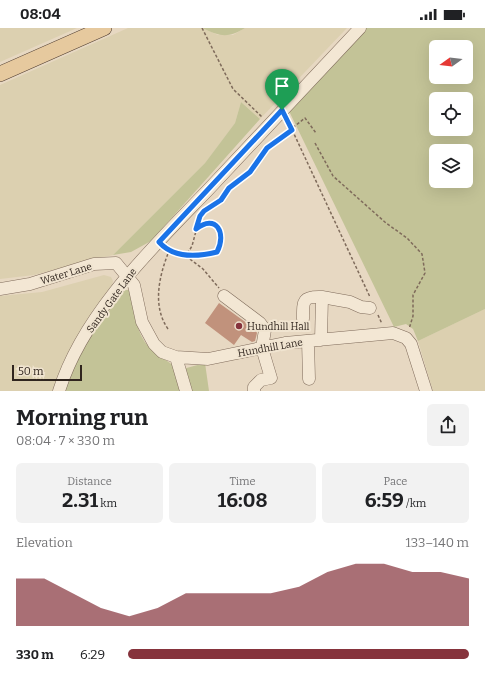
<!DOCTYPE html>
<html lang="en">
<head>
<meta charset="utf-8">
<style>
  :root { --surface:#fff; --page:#f2f2f2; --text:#202124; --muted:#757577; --accent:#86333c }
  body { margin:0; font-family:Bitter,serif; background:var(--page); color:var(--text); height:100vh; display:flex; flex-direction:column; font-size:15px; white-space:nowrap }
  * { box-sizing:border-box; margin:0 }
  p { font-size:13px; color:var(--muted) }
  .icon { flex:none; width:22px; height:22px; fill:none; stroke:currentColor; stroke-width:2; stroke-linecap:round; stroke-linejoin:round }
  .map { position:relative; height:363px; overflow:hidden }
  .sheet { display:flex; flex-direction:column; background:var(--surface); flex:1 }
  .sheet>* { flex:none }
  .needle { width:26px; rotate:255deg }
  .buttons { position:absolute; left:429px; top:12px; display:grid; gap:8px }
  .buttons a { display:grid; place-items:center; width:44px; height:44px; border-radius:6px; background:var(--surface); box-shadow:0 4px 16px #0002; font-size:20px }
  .scale { position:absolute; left:12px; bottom:10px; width:70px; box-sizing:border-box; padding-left:4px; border:2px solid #30251e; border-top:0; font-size:11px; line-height:14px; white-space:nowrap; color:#30251e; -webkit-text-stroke:3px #f0e4d0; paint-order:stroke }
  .pin { position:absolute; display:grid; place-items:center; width:34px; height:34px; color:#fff; margin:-41px -17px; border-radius:50% 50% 50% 0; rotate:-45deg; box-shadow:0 0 4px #0007 }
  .pin .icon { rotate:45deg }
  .round { display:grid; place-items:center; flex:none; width:42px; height:42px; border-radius:6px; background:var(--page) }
  .headline { display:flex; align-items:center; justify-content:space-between; height:68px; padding:0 16px }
  h1 { font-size:22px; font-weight:700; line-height:30px }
  .stats { display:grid; grid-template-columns:repeat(3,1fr); gap:6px; height:68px; padding:4px 16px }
  .stats div { display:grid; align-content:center; border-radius:6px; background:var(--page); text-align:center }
  .stats b { font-size:20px; font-weight:700 }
  .stats small { font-size:11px; font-weight:400 }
  .stats p { font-size:11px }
  .chart { height:112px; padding:8px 16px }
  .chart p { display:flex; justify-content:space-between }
  .chart svg { width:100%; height:72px; margin-top:4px; fill:var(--accent); opacity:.7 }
  ul { padding:0 16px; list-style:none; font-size:13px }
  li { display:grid; grid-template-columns:64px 48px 1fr; align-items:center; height:30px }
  li i { height:10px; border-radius:5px; background:var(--accent) }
  .status { display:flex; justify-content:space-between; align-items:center; height:28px; padding:0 20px; background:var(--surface); direction:ltr }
  .status svg { height:11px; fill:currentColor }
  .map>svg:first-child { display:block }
  .farmland { fill:#dcd0b0 }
  .green { fill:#c3c397; fill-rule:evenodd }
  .building { fill:#c1927c }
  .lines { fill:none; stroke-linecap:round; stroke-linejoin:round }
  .minor-casing { stroke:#7f6b5b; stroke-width:13 }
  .major-casing { stroke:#4d3a2f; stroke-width:16 }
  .path { stroke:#7f6b5b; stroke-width:1.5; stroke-dasharray:3 2; stroke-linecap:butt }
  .minor { stroke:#f3e7d4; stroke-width:12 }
  .major { stroke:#e6c99e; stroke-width:15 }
  .route-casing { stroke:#fff; stroke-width:8 }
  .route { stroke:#1a73e8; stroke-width:5 }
  .poi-dot { fill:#86333c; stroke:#f0e4d0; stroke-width:1.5 }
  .labels { text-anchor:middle; stroke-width:4; stroke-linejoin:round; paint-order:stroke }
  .street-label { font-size:10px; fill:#30251e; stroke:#f0e4d0 }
  .poi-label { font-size:10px; fill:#30251e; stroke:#f0e4d0; text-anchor:start }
</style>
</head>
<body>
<div class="status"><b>08:04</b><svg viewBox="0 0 49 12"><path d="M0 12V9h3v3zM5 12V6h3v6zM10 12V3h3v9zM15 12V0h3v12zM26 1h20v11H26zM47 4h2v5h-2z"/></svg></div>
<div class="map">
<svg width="485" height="363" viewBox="0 0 485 363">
  <rect width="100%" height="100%" fill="#e7d8c2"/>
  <path class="farmland" d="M 0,0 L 77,0 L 0,34 Z
    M 128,0 L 202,0 L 218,7 L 233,7 L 245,0 L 347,0 L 260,91 L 241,74 L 235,95 L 205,135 L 113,227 L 34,247 L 0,251 L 0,57 Z
    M 104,247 L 111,249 L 113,253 L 112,258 L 73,317 L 52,363 L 0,363 L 0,268 L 42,264 Z
    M 485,281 L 485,363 L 433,363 L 418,313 Z"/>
  <path class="green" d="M 202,0 L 245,0 C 227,11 220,8 202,0 Z
    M 366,0 L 485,0 L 485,281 L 418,313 L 413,301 L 406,296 L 394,299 L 288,81 ZM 436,19 L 466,19 L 466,49 L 436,49 ZM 436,71 L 466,71 L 466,101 L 436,101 ZM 436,123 L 466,123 L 466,153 L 436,153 Z
    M 241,74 L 260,91 L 151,213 L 131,224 L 113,227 L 205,135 L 235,95 Z
    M 124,262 L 128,262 L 131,264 C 134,283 136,305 149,319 C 158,328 170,334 179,342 L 205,335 L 209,363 L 63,363 L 82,321 Z"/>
  <path class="building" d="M 219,275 L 255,301 L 257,305 L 255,313 L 252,314 L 241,307 L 234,317 L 205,295 Z"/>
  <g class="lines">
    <defs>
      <path id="minor" d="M 0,261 L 30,256 L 94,236 L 116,235 L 134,257 L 142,294 L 154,316 L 162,324 L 176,329 L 208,331 L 285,315 L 393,305 L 406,310 L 411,316 L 426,363
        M 224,268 L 260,295 L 265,302 L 262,320 L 271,350 L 261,352 L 254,359 L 254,363
        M 322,269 L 350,274 L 361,279 L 370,280
        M 303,291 C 303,273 302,268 322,269 L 321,312
        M 308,313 L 309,351
        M 176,329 L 186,363
        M 59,363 C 83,286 152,220 207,163 C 258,108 309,54 360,0"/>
      <path id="major" d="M 0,46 L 104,0"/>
    </defs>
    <use href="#minor" class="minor-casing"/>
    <use href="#major" class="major-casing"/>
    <path class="path" d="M 202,0 L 233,61 L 262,89
      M 288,93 L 370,269
      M 315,115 L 333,148 L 386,195 L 407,210 L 422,226 L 425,245 L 413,267 L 413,288 L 409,301
      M 165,221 L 186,228 L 192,218 L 200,188 L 203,183 L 215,177 L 229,160 L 250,144 L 267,120 L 305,90 L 316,105
      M 186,228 L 217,224 C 222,215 222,206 216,197 L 206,195 L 196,201
      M 186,228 L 203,241 L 219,260
      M 378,287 L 382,296
      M 168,301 C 152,278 159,248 169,223"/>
    <use href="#minor" class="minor"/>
    <use href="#major" class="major"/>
  </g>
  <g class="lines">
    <defs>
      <path id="route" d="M 282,82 L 292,102 L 267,120 L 250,144 L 229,160 L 221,172 L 204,183 L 200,188 L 196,201 C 216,185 227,205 217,224 C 197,229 174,231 159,214 Z"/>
    </defs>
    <use href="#route" class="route-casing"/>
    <use href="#route" class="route"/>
  </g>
  <circle class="poi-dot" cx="239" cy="298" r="4"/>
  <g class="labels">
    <g class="street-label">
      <text transform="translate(66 245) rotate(-17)" y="4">Water Lane</text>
      <text transform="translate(111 272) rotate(-54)" y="4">Sandy Gate Lane</text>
      <text transform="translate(270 319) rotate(-10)" y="4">Hundhill Lane</text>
    </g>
    <g class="poi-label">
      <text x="247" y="302">Hundhill Hall</text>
    </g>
  </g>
</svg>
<div class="buttons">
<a><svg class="needle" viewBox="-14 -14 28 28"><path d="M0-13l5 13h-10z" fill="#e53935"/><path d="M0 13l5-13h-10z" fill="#757577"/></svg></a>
<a><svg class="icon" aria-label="locate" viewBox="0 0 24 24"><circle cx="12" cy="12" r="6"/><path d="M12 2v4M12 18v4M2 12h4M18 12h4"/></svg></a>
<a><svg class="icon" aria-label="layers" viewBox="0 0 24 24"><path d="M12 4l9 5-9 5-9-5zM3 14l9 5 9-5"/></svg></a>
</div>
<div class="scale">50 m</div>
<div class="pin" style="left:282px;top:82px;background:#1e9e55"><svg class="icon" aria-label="arrive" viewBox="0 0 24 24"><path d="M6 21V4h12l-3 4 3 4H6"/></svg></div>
</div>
<section class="sheet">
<div class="headline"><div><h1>Morning run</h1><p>08:04 · 7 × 330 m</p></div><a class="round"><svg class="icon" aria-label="share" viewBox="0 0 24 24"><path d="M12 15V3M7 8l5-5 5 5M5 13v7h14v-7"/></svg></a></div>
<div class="stats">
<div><p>Distance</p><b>2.31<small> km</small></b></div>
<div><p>Time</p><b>16:08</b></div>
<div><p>Pace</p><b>6:59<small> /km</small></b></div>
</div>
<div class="chart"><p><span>Elevation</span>133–140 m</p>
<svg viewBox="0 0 160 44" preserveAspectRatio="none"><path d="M0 44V15L10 15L20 24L30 33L40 38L50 33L60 24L70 24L80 24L90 24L100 20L110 11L120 6L130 6L140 11L150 11L160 15V44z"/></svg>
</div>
<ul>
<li><b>330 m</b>6:29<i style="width:100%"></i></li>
</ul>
</section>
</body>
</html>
